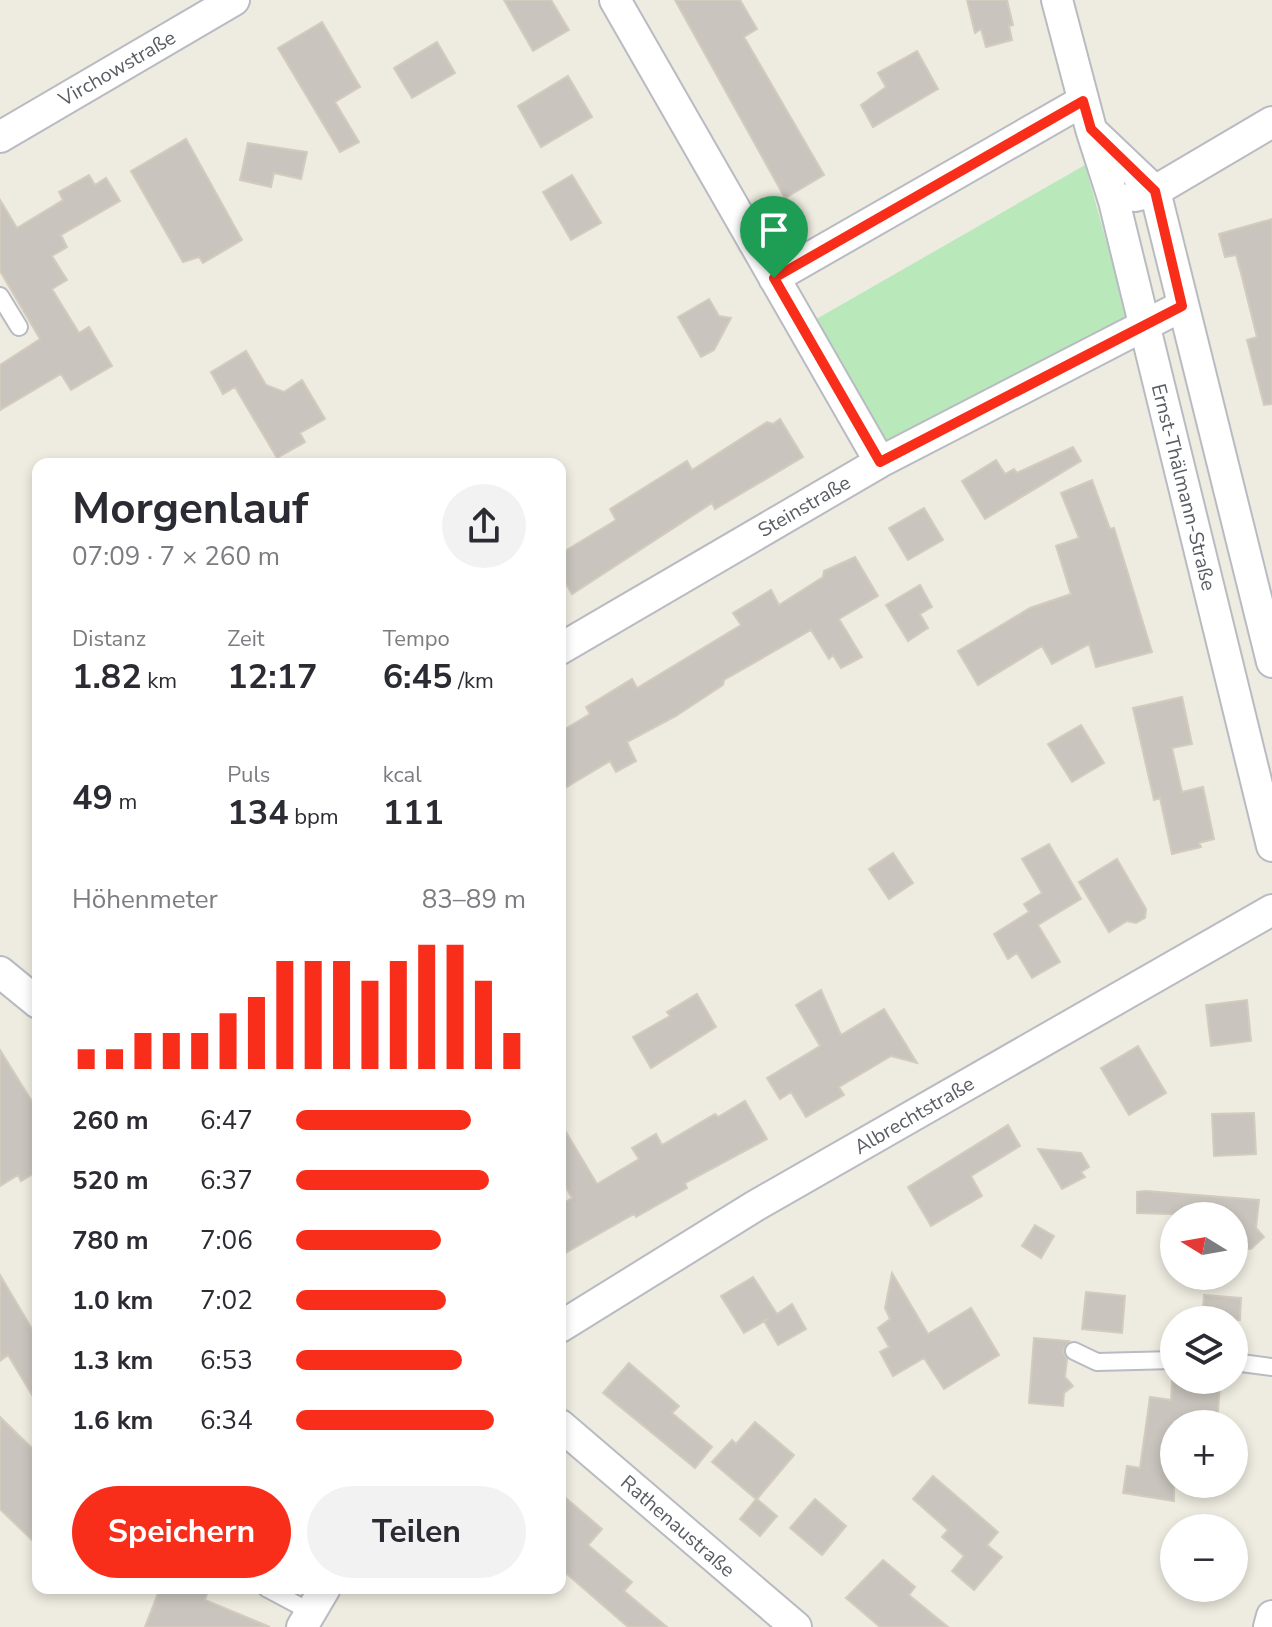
<!DOCTYPE html>
<html lang="de">
<head>
<meta charset="utf-8">
<style>
  :root { --surface:#fff; --page:#f2f2f3; --text:#2b2b33; --muted:#7c7c81; --accent:#f92e1a }
  body { margin:0; font-family:"Nunito Sans",sans-serif; background:var(--page); color:var(--text); height:100vh; display:flex; flex-direction:column; font-size:30px; white-space:nowrap }
  * { box-sizing:border-box; margin:0 }
  p { font-size:26px; color:var(--muted) }
  .icon { flex:none; width:44px; height:44px; fill:none; stroke:currentColor; stroke-width:2; stroke-linecap:round; stroke-linejoin:round }
  .map { position:relative; flex:1; overflow:hidden }
  .details { position:absolute; left:32px; top:458px; width:534px; height:1136px; display:flex; flex-direction:column; background:var(--surface); border-radius:16px; box-shadow:0 4px 12px #0003 }
  .details>* { flex:none }
  .needle { width:52px; rotate:281deg }
  .buttons { position:absolute; left:1160px; top:1202px; display:grid; gap:16px }
  .buttons a { display:grid; place-items:center; width:88px; height:88px; border-radius:50%; background:var(--surface); box-shadow:0 4px 12px #0003; font-size:40px }
  .pin { position:absolute; display:grid; place-items:center; width:68px; height:68px; color:#fff; margin:-82px -34px; border-radius:50% 50% 50% 0; rotate:-45deg; box-shadow:0 0 8px #0007 }
  .pin .icon { rotate:45deg }
  .round { display:grid; place-items:center; flex:none; width:84px; height:84px; border-radius:42px; background:var(--page) }
  .summary { display:flex; align-items:center; justify-content:space-between; height:136px; padding:0 40px }
  h1 { font-size:44px; font-weight:700; line-height:60px }
  .figures { display:grid; grid-template-columns:repeat(3,1fr); gap:12px; height:136px; padding:8px 40px }
  .figures div { display:grid; align-content:center }
  .figures b { font-size:34px; font-weight:700 }
  .figures small { font-size:22px; font-weight:400 }
  .figures p { font-size:22px }
  .chart { height:224px; padding:16px 40px }
  .chart p { display:flex; justify-content:space-between }
  .chart svg { width:100%; height:144px; margin-top:8px; stroke:var(--accent); stroke-width:6 }
  .cta { display:flex; gap:16px; margin-top:auto; padding:16px 40px }
  .cta a { flex:1; height:92px; border-radius:48px; background:var(--accent); color:#fff; font-size:32px; font-weight:700; line-height:92px; text-align:center }
  .cta a+a { background:var(--page); color:var(--text) }
  ul { padding:0 40px; list-style:none; font-size:26px }
  li { display:grid; grid-template-columns:128px 96px 1fr; align-items:center; height:60px }
  li i { height:20px; border-radius:10px; background:var(--accent) }
  .map>svg:first-child { display:block }
  .green { fill:#b9e8ba }
  .building { fill:#c9c4bd; stroke:#d3ccbe; stroke-width:2 }
  .lines { fill:none; stroke-linecap:round; stroke-linejoin:round }
  .lane-casing { stroke:#b8bbc1; stroke-width:20 }
  .street-casing { stroke:#b8bbc1; stroke-width:34 }
  .lane { stroke:#fff; stroke-width:16 }
  .street { stroke:#fff; stroke-width:30 }
  .route-casing { stroke:#fff; stroke-width:16 }
  .route { stroke:#f92e1a; stroke-width:10 }
  .labels { text-anchor:middle; stroke-width:7; stroke-linejoin:round; paint-order:stroke }
  .street-label { font-size:20px; fill:#595d63; stroke:#fff }
</style>
</head>
<body>
<div class="map">
<svg width="1272" height="1627" viewBox="0 0 1272 1627">
  <rect width="100%" height="100%" fill="#eeebe0"/>
  <path class="green" d="M 1085,165 L 1128,319 L 884,448 L 813,321 Z"/>
  <path class="building" d="M 504,0 L 551,0 L 569,30 L 533,51 Z
    M 675,0 L 740,0 L 757,29 L 744,37 L 824,175 L 785,198 Z
    M 967,0 L 1007,0 L 1013,25 L 1009,26 L 1012,40 L 986,47 L 981,29 L 975,33 Z
    M 322,22 L 360,87 L 335,102 L 359,142 L 340,152 L 278,48 Z
    M 437,42 L 455,73 L 412,98 L 394,68 Z
    M 917,51 L 938,89 L 873,127 L 861,105 L 886,87 L 878,73 Z
    M 568,76 L 592,117 L 541,147 L 518,106 Z
    M 186,139 L 242,240 L 203,263 L 199,257 L 183,262 L 131,171 Z
    M 248,143 L 307,152 L 301,179 L 274,173 L 271,187 L 240,180 Z
    M 89,175 L 95,185 L 106,178 L 120,201 L 61,235 L 67,247 L 52,256 L 67,280 L 52,289 L 79,333 L 89,327 L 112,366 L 71,390 L 61,374 L 0,410 L 0,365 L 40,339 L 0,271 L 0,200 L 17,228 L 63,200 L 59,192 Z
    M 572,175 L 601,223 L 571,240 L 543,192 Z
    M 1272,219 L 1272,404 L 1264,405 L 1247,340 L 1257,337 L 1242,277 L 1236,255 L 1225,257 L 1219,234 Z
    M 709,299 L 719,316 L 731,318 L 714,350 L 701,357 L 678,317 Z
    M 246,351 L 266,385 L 284,392 L 302,380 L 325,419 L 300,433 L 305,442 L 277,458 L 235,387 L 223,394 L 211,372 Z
    M 780,419 L 803,457 L 715,509 L 712,503 L 572,594 L 560,574 L 560,554 L 616,520 L 610,509 L 687,461 L 692,470 L 767,422 L 773,424 Z
    M 1073,447 L 1081,461 L 985,519 L 962,481 L 996,460 L 1005,474 L 1014,469 L 1017,473 Z
    M 1092,480 L 1110,529 L 1114,528 L 1152,652 L 1096,667 L 1089,644 L 1052,664 L 1042,646 L 978,685 L 958,651 L 1030,608 L 1071,594 L 1056,546 L 1079,538 L 1061,493 Z
    M 924,508 L 943,540 L 908,560 L 889,528 Z
    M 855,557 L 878,596 L 839,619 L 862,657 L 841,668 L 833,655 L 829,659 L 811,630 L 724,680 L 723,685 L 676,716 L 627,742 L 636,761 L 616,772 L 610,761 L 560,791 L 560,732 L 590,714 L 586,707 L 632,679 L 637,688 L 741,625 L 733,613 L 771,590 L 779,605 L 823,577 L 824,571 Z
    M 920,585 L 932,607 L 920,614 L 928,628 L 908,641 L 886,605 Z
    M 1182,697 L 1192,744 L 1172,748 L 1182,792 L 1203,787 L 1214,839 L 1199,843 L 1201,847 L 1172,854 L 1160,798 L 1154,800 L 1133,708 Z
    M 1081,725 L 1104,763 L 1072,782 L 1048,744 Z
    M 1049,844 L 1081,899 L 1038,925 L 1060,962 L 1032,978 L 1017,953 L 1008,959 L 994,934 L 1029,912 L 1024,904 L 1042,893 L 1022,859 Z
    M 893,853 L 913,883 L 889,899 L 869,869 Z
    M 1117,859 L 1146,909 L 1145,918 L 1136,923 L 1127,921 L 1109,932 L 1079,882 Z
    M 821,990 L 841,1035 L 884,1009 L 917,1063 L 891,1056 L 839,1087 L 844,1095 L 806,1117 L 791,1092 L 780,1099 L 767,1078 L 820,1046 L 796,1005 Z
    M 697,994 L 716,1027 L 651,1068 L 633,1037 L 670,1016 L 667,1012 Z
    M 1247,1000 L 1251,1041 L 1211,1046 L 1206,1005 Z
    M 1138,1046 L 1166,1093 L 1129,1115 L 1101,1068 Z
    M 0,1050 L 38,1111 L 38,1171 L 21,1181 L 18,1175 L 0,1186 Z
    M 745,1101 L 767,1139 L 685,1183 L 687,1188 L 636,1217 L 634,1214 L 560,1256 L 560,1205 L 572,1198 L 560,1177 L 560,1122 L 597,1184 L 639,1159 L 632,1148 L 656,1134 L 662,1145 L 715,1114 L 718,1117 Z
    M 1254,1113 L 1256,1154 L 1214,1156 L 1212,1114 Z
    M 1008,1125 L 1020,1146 L 971,1176 L 982,1196 L 931,1226 L 908,1187 Z
    M 1038,1149 L 1081,1153 L 1089,1167 L 1081,1172 L 1085,1177 L 1062,1189 Z
    M 1146,1191 L 1259,1200 L 1256,1228 L 1264,1237 L 1251,1249 L 1234,1248 L 1234,1216 L 1137,1213 L 1137,1192 Z
    M 1035,1225 L 1054,1236 L 1041,1258 L 1022,1246 Z
    M 892,1273 L 928,1334 L 971,1308 L 999,1355 L 944,1389 L 924,1358 L 893,1376 L 880,1352 L 889,1347 L 878,1328 L 890,1319 L 885,1308 Z
    M 0,1275 L 38,1339 L 38,1405 L 8,1355 L 0,1361 Z
    M 753,1277 L 777,1314 L 792,1304 L 806,1329 L 778,1345 L 764,1321 L 768,1319 L 744,1333 L 721,1296 Z
    M 1086,1292 L 1125,1296 L 1122,1333 L 1082,1329 Z
    M 1204,1295 L 1241,1298 L 1240,1320 L 1202,1320 Z
    M 1034,1338 L 1069,1341 L 1063,1351 L 1067,1359 L 1065,1377 L 1073,1386 L 1064,1393 L 1063,1406 L 1029,1403 Z
    M 629,1363 L 679,1406 L 672,1413 L 712,1447 L 695,1468 L 603,1393 Z
    M 1172,1381 L 1220,1385 L 1217,1424 L 1174,1421 L 1174,1501 L 1123,1493 L 1127,1466 L 1140,1468 L 1150,1397 L 1171,1400 Z
    M 0,1417 L 38,1454 L 38,1546 L 0,1509 Z
    M 755,1422 L 794,1455 L 757,1499 L 777,1516 L 760,1536 L 740,1519 L 756,1499 L 712,1462 L 732,1440 L 736,1444 Z
    M 933,1476 L 998,1532 L 987,1545 L 1002,1557 L 974,1590 L 952,1571 L 964,1556 L 942,1537 L 948,1530 L 913,1499 Z
    M 560,1493 L 602,1529 L 588,1545 L 632,1582 L 624,1591 L 667,1627 L 628,1627 L 560,1568 Z
    M 815,1499 L 846,1526 L 822,1555 L 790,1528 Z
    M 883,1560 L 915,1587 L 909,1595 L 948,1627 L 880,1627 L 846,1598 Z
    M 160,1588 L 209,1588 L 205,1600 L 270,1627 L 145,1627 Z"/>
  <g class="lines">
    <defs>
      <path id="lane" d="M 0,296 L 19,327
        M 1074,1351 L 1097,1362 L 1174,1360
        M 1234,1362 L 1272,1367
        M 266,1588 L 311,1612"/>
      <path id="street" d="M 615,0 L 880,462
        M 1057,0 L 1091,129 L 1114,201 L 1272,846
        M 1094,133 L 1155,191 L 1272,662
        M 0,137 L 234,0
        M 1135,196 L 1155,191 L 1272,122
        M 774,278 L 1083,101
        M 560,649 L 880,462 L 1182,306
        M 0,972 L 38,1003
        M 560,1327 L 755,1206 L 1272,910
        M 560,1425 L 796,1627
        M 302,1627 L 325,1588
        M 1269,1627 L 1272,1616"/>
    </defs>
    <use href="#lane" class="lane-casing"/>
    <use href="#street" class="street-casing"/>
    <use href="#lane" class="lane"/>
    <use href="#street" class="street"/>
  </g>
  <g class="lines">
    <defs>
      <path id="route" d="M 1083,101 L 1091,129 L 1155,191 L 1182,306 L 880,462 L 774,278 Z"/>
    </defs>
    <use href="#route" class="route-casing"/>
    <use href="#route" class="route"/>
  </g>
  <g class="labels">
    <g class="street-label">
      <text transform="translate(117 68) rotate(-30)" y="7">Virchowstraße</text>
      <text transform="translate(1184 487) rotate(76)" y="7">Ernst-Thälmann-Straße</text>
      <text transform="translate(804 506) rotate(-30)" y="7">Steinstraße</text>
      <text transform="translate(914 1115) rotate(-30)" y="7">Albrechtstraße</text>
      <text transform="translate(678 1526) rotate(41)" y="7">Rathenaustraße</text>
    </g>
  </g>
</svg>
<div class="buttons">
<a><svg class="needle" viewBox="-14 -14 28 28"><path d="M0-13l5 13h-10z" fill="#e53935"/><path d="M0 13l5-13h-10z" fill="#7c7c81"/></svg></a>
<a><svg class="icon" aria-label="layers" viewBox="0 0 24 24"><path d="M12 4l9 5-9 5-9-5zM3 14l9 5 9-5"/></svg></a>
<a>+</a>
<a>−</a>
</div>
<div class="pin" style="left:774px;top:278px;background:#1e9e55"><svg class="icon" aria-label="arrive" viewBox="0 0 24 24"><path d="M6 21V4h12l-3 4 3 4H6"/></svg></div>
<section class="details">
<div class="summary"><div><h1>Morgenlauf</h1><p>07:09 · 7 × 260 m</p></div><a class="round"><svg class="icon" aria-label="share" viewBox="0 0 24 24"><path d="M12 15V3M7 8l5-5 5 5M5 13v7h14v-7"/></svg></a></div>
<div class="figures">
<div><p>Distanz</p><b>1.82<small> km</small></b></div>
<div><p>Zeit</p><b>12:17</b></div>
<div><p>Tempo</p><b>6:45<small> /km</small></b></div>
</div>
<div class="figures">
<div><b>49<small> m</small></b></div>
<div><p>Puls</p><b>134<small> bpm</small></b></div>
<div><p>kcal</p><b>111</b></div>
</div>
<div class="chart"><p><span>Höhenmeter</span>83–89 m</p>
<svg viewBox="0 0 160 44" preserveAspectRatio="none"><path d="M5 44V38M15 44V38M25 44V33M35 44V33M45 44V33M55 44V27M65 44V22M75 44V11M85 44V11M95 44V11M105 44V17M115 44V11M125 44V6M135 44V6M145 44V17M155 44V33"/></svg>
</div>
<ul>
<li><b>260 m</b>6:47<i style="width:76%"></i></li>
<li><b>520 m</b>6:37<i style="width:84%"></i></li>
<li><b>780 m</b>7:06<i style="width:63%"></i></li>
<li><b>1.0 km</b>7:02<i style="width:65%"></i></li>
<li><b>1.3 km</b>6:53<i style="width:72%"></i></li>
<li><b>1.6 km</b>6:34<i style="width:86%"></i></li>
</ul>
<div class="cta"><a>Speichern</a><a>Teilen</a></div>
</section>
</div>
</body>
</html>
